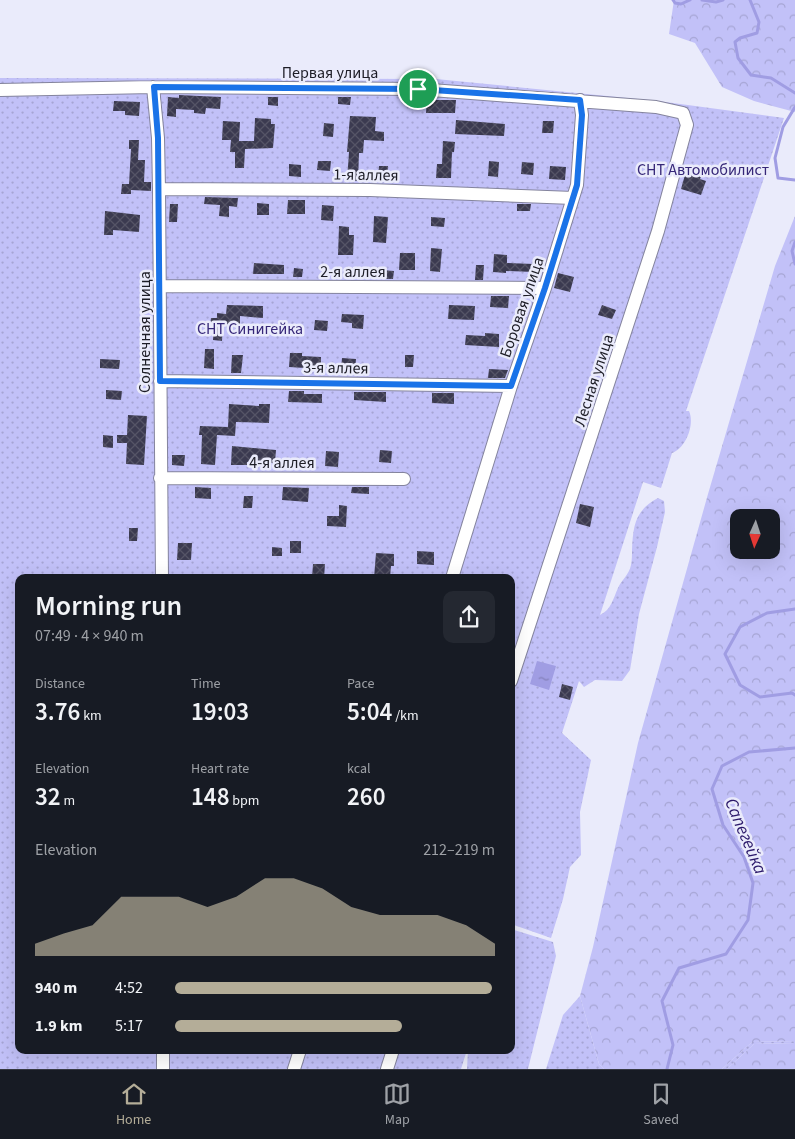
<!DOCTYPE html>
<html lang="en">
<head>
<meta charset="utf-8">
<style>
  :root { --surface:#171b24; --page:#242831; --text:#f1f3f6; --muted:#9ea1a6; --line:#363941; --accent:#b4ad98 }
  body { margin:0; font-family:"Source Sans 3",sans-serif; background:var(--page); color:var(--text); height:100vh; display:flex; flex-direction:column; font-size:19px; white-space:nowrap }
  * { box-sizing:border-box; margin:0 }
  p { font-size:16px; color:var(--muted) }
  .icon { flex:none; width:28px; height:28px; fill:none; stroke:currentColor; stroke-width:2; stroke-linecap:round; stroke-linejoin:round }
  .map { position:relative; flex:1; overflow:hidden }
  .panel { position:absolute; left:15px; top:574px; width:500px; height:480px; display:flex; flex-direction:column; background:var(--surface); border-radius:10px; box-shadow:0 5px 20px #0002 }
  .panel>* { flex:none }
  .needle { width:32px; rotate:183deg }
  .controls { position:absolute; left:730px; top:509px; display:grid; gap:10px }
  .controls a { display:grid; place-items:center; width:50px; height:50px; border-radius:10px; background:var(--surface); box-shadow:0 5px 20px #0002; font-size:25px }
  .pin { position:absolute; display:grid; place-items:center; width:42px; height:42px; color:#fff; margin:-21px; border:2px solid #fff; border-radius:50%; box-shadow:0 1px 5px #0007 }
  .round { display:grid; place-items:center; flex:none; width:52px; height:52px; border-radius:10px; background:var(--page) }
  .headline { display:flex; align-items:center; justify-content:space-between; height:85px; padding:0 20px }
  h1 { font-size:28px; font-weight:600; line-height:38px }
  .stats { display:grid; grid-template-columns:repeat(3,1fr); gap:8px; height:85px; padding:5px 20px }
  .stats div { display:grid; align-content:center }
  .stats b { font-size:25px; font-weight:600 }
  .stats small { font-size:14px; font-weight:400 }
  .stats p { font-size:14px }
  .chart { height:140px; padding:10px 20px }
  .chart p { display:flex; justify-content:space-between }
  .chart svg { width:100%; height:90px; margin-top:5px; fill:var(--accent); opacity:.7 }
  ul { padding:0 20px; list-style:none; font-size:16px }
  li { display:grid; grid-template-columns:80px 60px 1fr; align-items:center; height:38px }
  li i { height:12px; border-radius:6px; background:var(--accent) }
  .dock { display:flex; justify-content:space-around; align-items:center; height:70px; border-top:1px solid var(--line); background:var(--surface); font-size:14px; color:var(--muted) }
  .dock a { display:grid; justify-items:center; gap:2px }
  .dock .active { color:var(--accent) }
  .map>svg:first-child { display:block }
  .grass { fill:url(#grass-dots) }
  .forest { fill:url(#forest-crowns); fill-rule:evenodd }
  .water { fill:url(#water-ripples) }
  .lines { fill:none; stroke-linecap:round; stroke-linejoin:round }
  .stream { stroke:#a09de3; stroke-width:3 }
  .building { fill:url(#building-cross-hatch) }
  .minor-casing { stroke:#84849d; stroke-width:14 }
  .minor { stroke:#fff; stroke-width:12 }
  .route-casing { stroke:#fff; stroke-width:10 }
  .route { stroke:#1a73e8; stroke-width:6 }
  .labels { text-anchor:middle; stroke-width:5; stroke-linejoin:round; paint-order:stroke }
  .street-label { font-size:16px; fill:#1d1d26; stroke:#eaebfb }
  .park-label { font-size:16px; fill:#362778; stroke:#eaebfb }
  .water-label { font-size:18px; font-style:italic; fill:#2b196a; stroke:#eaebfb }
</style>
</head>
<body>
<div class="map">
<svg width="795" height="1069" viewBox="0 0 795 1069">
  <defs>
    <pattern id="grass-dots" width="8" height="8" patternUnits="userSpaceOnUse" patternTransform="scale(1.25)"><rect width="8" height="8" fill="#c2c1f8"/><path d="M2 2h.1M6 6h.1" fill="none" stroke="#a6a5d4" stroke-width="1.8" stroke-linecap="round"/></pattern>
    <pattern id="forest-crowns" width="20" height="18" patternUnits="userSpaceOnUse" patternTransform="scale(1.25)"><rect width="20" height="18" fill="#c2c1f8"/><path d="M2 6a3 3 0 1 1 6 0M12 15a3 3 0 1 1 6 0" fill="none" stroke="#a6a5d4"/></pattern>
    <pattern id="water-ripples" width="26" height="14" patternUnits="userSpaceOnUse" patternTransform="scale(1.25)"><rect width="26" height="14" fill="#a09de3"/><path d="M2 4q2-2 4 0t4 0M15 11q2-2 4 0t4 0" fill="none" stroke="#827fb8"/></pattern>
    <pattern id="building-cross-hatch" width="8" height="8" patternUnits="userSpaceOnUse" patternTransform="scale(1.25)"><rect width="8" height="8" fill="#3b3a50"/><path d="M0 0l8 8M0 8l8-8" fill="none" stroke="#555466"/></pattern>
  </defs>
  <rect width="100%" height="100%" fill="#eaebfb"/>
  <path class="grass" d="M 0,78 L 436,79 L 658,101 L 784,118 L 686,411 L 689,411 C 695,424 686,448 672,453 L 661,488 L 643,482 L 600,615 C 611,610 613,599 618,588 C 622,579 629,575 631,565 C 632,560 632,555 632,550 C 633,526 635,510 658,498 L 664,501 L 665,512 L 657,547 L 639,614 L 630,670 L 622,681 L 595,680 L 584,687 L 579,681 L 562,733 L 591,760 L 580,812 L 581,855 L 570,867 L 563,899 L 551,938 L 511,924 L 511,578 L 19,578 L 19,1050 L 467,1050 L 461,1069 L 0,1069 Z
    M 511,929 L 553,942 L 556,956 L 528,1069 L 467,1069 L 468,1050 L 511,1050 Z
    M 580,996 L 599,1064 L 604,1069 L 546,1069 L 563,1015 Z
    M 795,1041 L 795,1043 L 754,1044 L 727,1069 L 722,1069 L 752,1042 Z"/>
  <path class="forest" d="M 674,0 L 795,0 L 795,112 L 754,101 L 722,87 L 695,43 L 669,34 Z
    M 795,216 L 795,1041 L 752,1042 L 722,1069 L 604,1069 L 599,1064 L 580,996 L 593,947 L 638,743 L 708,494 L 775,266 ZM 739,518 L 771,518 L 771,550 L 739,550 Z
    M 795,1043 L 795,1069 L 727,1069 L 754,1044 Z"/>
  <path class="water" d="M 537,661 L 556,666 L 549,690 L 530,684 Z"/>
  <g class="lines">
    <path class="stream" d="M 673,0 L 675,3 L 681,4 L 690,0
      M 702,0 L 716,2 L 723,0
      M 750,0 L 759,22 L 757,33 L 740,38 L 735,42 L 738,58 L 751,75 L 771,78 L 795,93
      M 795,107 L 783,127 L 775,158 L 778,178 L 795,180
      M 795,242 L 792,251 L 795,264
      M 795,609 L 767,613 L 740,627 L 725,654 L 740,685 L 760,697 L 792,693 L 795,695
      M 667,1069 L 673,1045 L 662,1001 L 679,968 L 726,954 L 748,920 L 753,883 L 744,857 L 723,825 L 712,789 L 722,766 L 749,752 L 795,748"/>
  </g>
  <path class="building" d="M 179,95 L 221,97 L 220,109 L 206,108 L 205,114 L 194,113 L 194,110 L 176,109 L 176,117 L 167,116 L 168,97 L 179,98 Z
    M 268,97 L 278,97 L 278,106 L 268,105 Z
    M 338,97 L 351,97 L 350,105 L 338,104 Z
    M 427,100 L 456,100 L 455,113 L 426,113 Z
    M 114,101 L 140,102 L 139,116 L 125,115 L 125,111 L 113,111 Z
    M 350,116 L 376,117 L 375,131 L 384,132 L 384,141 L 364,140 L 363,153 L 359,153 L 358,181 L 347,181 L 349,152 L 347,152 Z
    M 255,118 L 271,119 L 271,124 L 275,124 L 273,148 L 245,149 L 244,168 L 235,168 L 235,152 L 230,152 L 231,140 L 222,140 L 223,121 L 240,122 L 239,141 L 254,141 Z
    M 456,120 L 505,124 L 504,136 L 455,134 Z
    M 543,121 L 554,121 L 553,133 L 542,133 Z
    M 324,123 L 334,124 L 333,137 L 323,136 Z
    M 129,140 L 139,140 L 138,160 L 145,160 L 144,182 L 151,182 L 151,191 L 131,190 L 131,194 L 121,194 L 122,184 L 129,184 L 131,149 L 129,149 Z
    M 443,141 L 455,142 L 454,152 L 452,152 L 451,178 L 436,178 L 437,164 L 442,164 Z
    M 318,161 L 331,161 L 330,171 L 317,170 Z
    M 489,161 L 499,162 L 498,177 L 488,176 Z
    M 522,162 L 534,163 L 533,175 L 521,174 Z
    M 289,164 L 301,165 L 301,177 L 289,176 Z
    M 379,166 L 388,166 L 387,177 L 378,177 Z
    M 550,166 L 566,167 L 565,180 L 549,179 Z
    M 692,172 L 702,175 L 700,179 L 706,181 L 701,195 L 681,189 L 685,175 L 690,177 Z
    M 205,197 L 238,198 L 237,207 L 229,206 L 229,217 L 219,216 L 220,205 L 204,204 Z
    M 288,200 L 305,200 L 305,214 L 287,214 Z
    M 257,203 L 269,204 L 269,215 L 257,215 Z
    M 170,204 L 178,204 L 177,222 L 169,222 Z
    M 517,204 L 531,204 L 530,211 L 517,211 Z
    M 322,205 L 334,206 L 333,221 L 321,220 Z
    M 105,211 L 140,215 L 139,232 L 113,230 L 113,235 L 104,235 Z
    M 374,216 L 388,217 L 386,243 L 373,242 Z
    M 431,217 L 445,218 L 444,227 L 431,226 Z
    M 339,226 L 349,227 L 349,235 L 354,235 L 353,255 L 338,255 Z
    M 431,248 L 442,249 L 440,272 L 430,271 Z
    M 400,253 L 415,253 L 415,270 L 399,270 Z
    M 494,254 L 507,255 L 507,263 L 534,264 L 534,272 L 506,271 L 506,273 L 493,272 Z
    M 254,263 L 284,265 L 284,274 L 253,274 Z
    M 476,265 L 484,265 L 483,280 L 475,280 Z
    M 294,268 L 303,269 L 302,277 L 293,277 Z
    M 382,270 L 394,271 L 393,279 L 382,279 Z
    M 558,273 L 574,277 L 570,292 L 554,288 Z
    M 491,296 L 509,296 L 508,308 L 490,307 Z
    M 227,305 L 263,306 L 263,318 L 240,316 L 240,325 L 223,324 L 222,341 L 213,340 L 214,325 L 210,325 L 211,318 L 217,318 L 217,313 L 226,314 Z
    M 449,305 L 475,306 L 474,320 L 448,319 Z
    M 602,305 L 616,310 L 612,319 L 598,315 Z
    M 342,314 L 364,315 L 363,329 L 352,328 L 352,323 L 341,322 Z
    M 315,320 L 328,321 L 327,331 L 314,330 Z
    M 485,333 L 499,334 L 499,347 L 465,345 L 466,335 L 485,336 Z
    M 205,349 L 214,349 L 214,369 L 204,368 Z
    M 290,353 L 302,353 L 302,356 L 321,357 L 321,369 L 289,367 Z
    M 232,355 L 243,355 L 241,373 L 231,373 Z
    M 405,355 L 414,355 L 413,367 L 405,367 Z
    M 342,358 L 356,359 L 355,370 L 341,369 Z
    M 100,359 L 120,360 L 119,369 L 100,368 Z
    M 489,369 L 508,370 L 505,378 L 488,378 Z
    M 106,390 L 122,391 L 121,400 L 106,399 Z
    M 289,391 L 304,391 L 304,394 L 322,394 L 322,403 L 288,402 Z
    M 354,392 L 386,392 L 386,402 L 354,400 Z
    M 432,393 L 454,393 L 454,404 L 432,403 Z
    M 229,404 L 259,406 L 259,404 L 270,404 L 269,423 L 236,422 L 235,436 L 217,435 L 215,465 L 201,464 L 202,435 L 199,435 L 200,426 L 228,427 Z
    M 128,415 L 147,416 L 144,465 L 126,464 L 127,443 L 117,443 L 117,435 L 127,435 Z
    M 103,435 L 113,436 L 113,448 L 103,447 Z
    M 232,446 L 276,450 L 275,463 L 247,462 L 247,465 L 231,465 Z
    M 380,450 L 392,451 L 391,463 L 379,462 Z
    M 326,451 L 339,452 L 338,467 L 325,466 Z
    M 172,455 L 185,455 L 184,466 L 172,465 Z
    M 195,487 L 211,488 L 211,499 L 195,498 Z
    M 283,487 L 309,488 L 308,502 L 282,500 Z
    M 352,487 L 369,487 L 369,494 L 351,493 Z
    M 244,496 L 253,496 L 252,508 L 243,508 Z
    M 580,504 L 594,507 L 590,527 L 576,523 Z
    M 339,505 L 347,506 L 346,527 L 327,526 L 327,516 L 339,516 Z
    M 129,528 L 138,528 L 137,541 L 129,541 Z
    M 290,541 L 301,541 L 301,553 L 290,553 Z
    M 178,543 L 192,543 L 191,560 L 177,560 Z
    M 272,547 L 282,548 L 282,556 L 272,556 Z
    M 417,551 L 434,552 L 434,565 L 417,564 Z
    M 376,553 L 394,554 L 394,566 L 391,566 L 390,578 L 374,578 Z
    M 313,564 L 325,564 L 324,578 L 312,578 Z
    M 562,684 L 573,687 L 570,700 L 559,697 Z"/>
  <g class="lines">
    <defs>
      <path id="minor" d="M 153,87 L 158,138 L 159,189 L 162,578
        M 0,90 L 153,87 L 418,89 L 656,107 L 683,113 L 687,125 L 658,231 L 511,681
        M 159,189 L 370,190 L 573,198
        M 160,286 L 545,288
        M 160,381 L 511,386
        M 160,478 L 404,479
        M 452,578 L 511,386 L 545,288 L 577,185 L 582,115 L 580,100
        M 163,1069 L 163,1050
        M 294,1069 L 300,1050
        M 387,1069 L 393,1050"/>
    </defs>
    <use href="#minor" class="minor-casing"/>
    <use href="#minor" class="minor"/>
  </g>
  <g class="lines">
    <defs>
      <path id="route" d="M 154,87 L 418,89 L 580,100 L 582,115 L 577,185 L 545,288 L 511,386 L 160,381 L 158,138 Z"/>
    </defs>
    <use href="#route" class="route-casing"/>
    <use href="#route" class="route"/>
  </g>
  <g class="labels">
    <g class="street-label">
      <text x="330" y="78">Первая улица</text>
      <text transform="translate(366 174) rotate(1)" y="6">1-я аллея</text>
      <text x="353" y="277">2-я аллея</text>
      <text transform="translate(521 307) rotate(-71)" y="6">Боровая улица</text>
      <text transform="translate(144 332) rotate(-90)" y="6">Солнечная улица</text>
      <text transform="translate(336 367) rotate(1)" y="6">3-я аллея</text>
      <text transform="translate(593 380) rotate(-72)" y="6">Лесная улица</text>
      <text x="282" y="468">4-я аллея</text>
    </g>
    <g class="park-label">
      <text x="703" y="175">СНТ Автомобилист</text>
      <text x="250" y="334">СНТ Синигейка</text>
    </g>
    <g class="water-label">
      <text transform="translate(746 836) rotate(67)" y="6">Сапегейка</text>
    </g>
  </g>
</svg>
<div class="controls">
<a><svg class="needle" viewBox="-14 -14 28 28"><path d="M0-13l5 13h-10z" fill="#e53935"/><path d="M0 13l5-13h-10z" fill="#9ea1a6"/></svg></a>
</div>
<div class="pin" style="left:418px;top:89px;background:#1e9e55"><svg class="icon" aria-label="arrive" viewBox="0 0 24 24"><path d="M6 21V4h12l-3 4 3 4H6"/></svg></div>
<section class="panel">
<div class="headline"><div><h1>Morning run</h1><p>07:49 · 4 × 940 m</p></div><a class="round"><svg class="icon" aria-label="share" viewBox="0 0 24 24"><path d="M12 15V3M7 8l5-5 5 5M5 13v7h14v-7"/></svg></a></div>
<div class="stats">
<div><p>Distance</p><b>3.76<small> km</small></b></div>
<div><p>Time</p><b>19:03</b></div>
<div><p>Pace</p><b>5:04<small> /km</small></b></div>
</div>
<div class="stats">
<div><p>Elevation</p><b>32<small> m</small></b></div>
<div><p>Heart rate</p><b>148<small> bpm</small></b></div>
<div><p>kcal</p><b>260</b></div>
</div>
<div class="chart"><p><span>Elevation</span>212–219 m</p>
<svg viewBox="0 0 160 44" preserveAspectRatio="none"><path d="M0 44V38L10 33L20 29L30 15L40 15L50 15L60 20L70 15L80 6L90 6L100 11L110 20L120 24L130 24L140 24L150 29L160 38V44z"/></svg>
</div>
<ul>
<li><b>940 m</b>4:52<i style="width:99%"></i></li>
<li><b>1.9 km</b>5:17<i style="width:71%"></i></li>
</ul>
</section>
</div>
<nav class="dock">
<a class="active"><svg class="icon" aria-label="home" viewBox="0 0 24 24"><path d="M3 11l9-7 9 7M6 9v11h12V9"/></svg>Home</a>
<a><svg class="icon" aria-label="map" viewBox="0 0 24 24"><path d="M3 6l6-2 6 2 6-2v14l-6 2-6-2-6 2zM9 4v14M15 6v14"/></svg>Map</a>
<a><svg class="icon" aria-label="saved" viewBox="0 0 24 24"><path d="M7 4h10v16l-5-4-5 4z"/></svg>Saved</a>
</nav>
</body>
</html>
